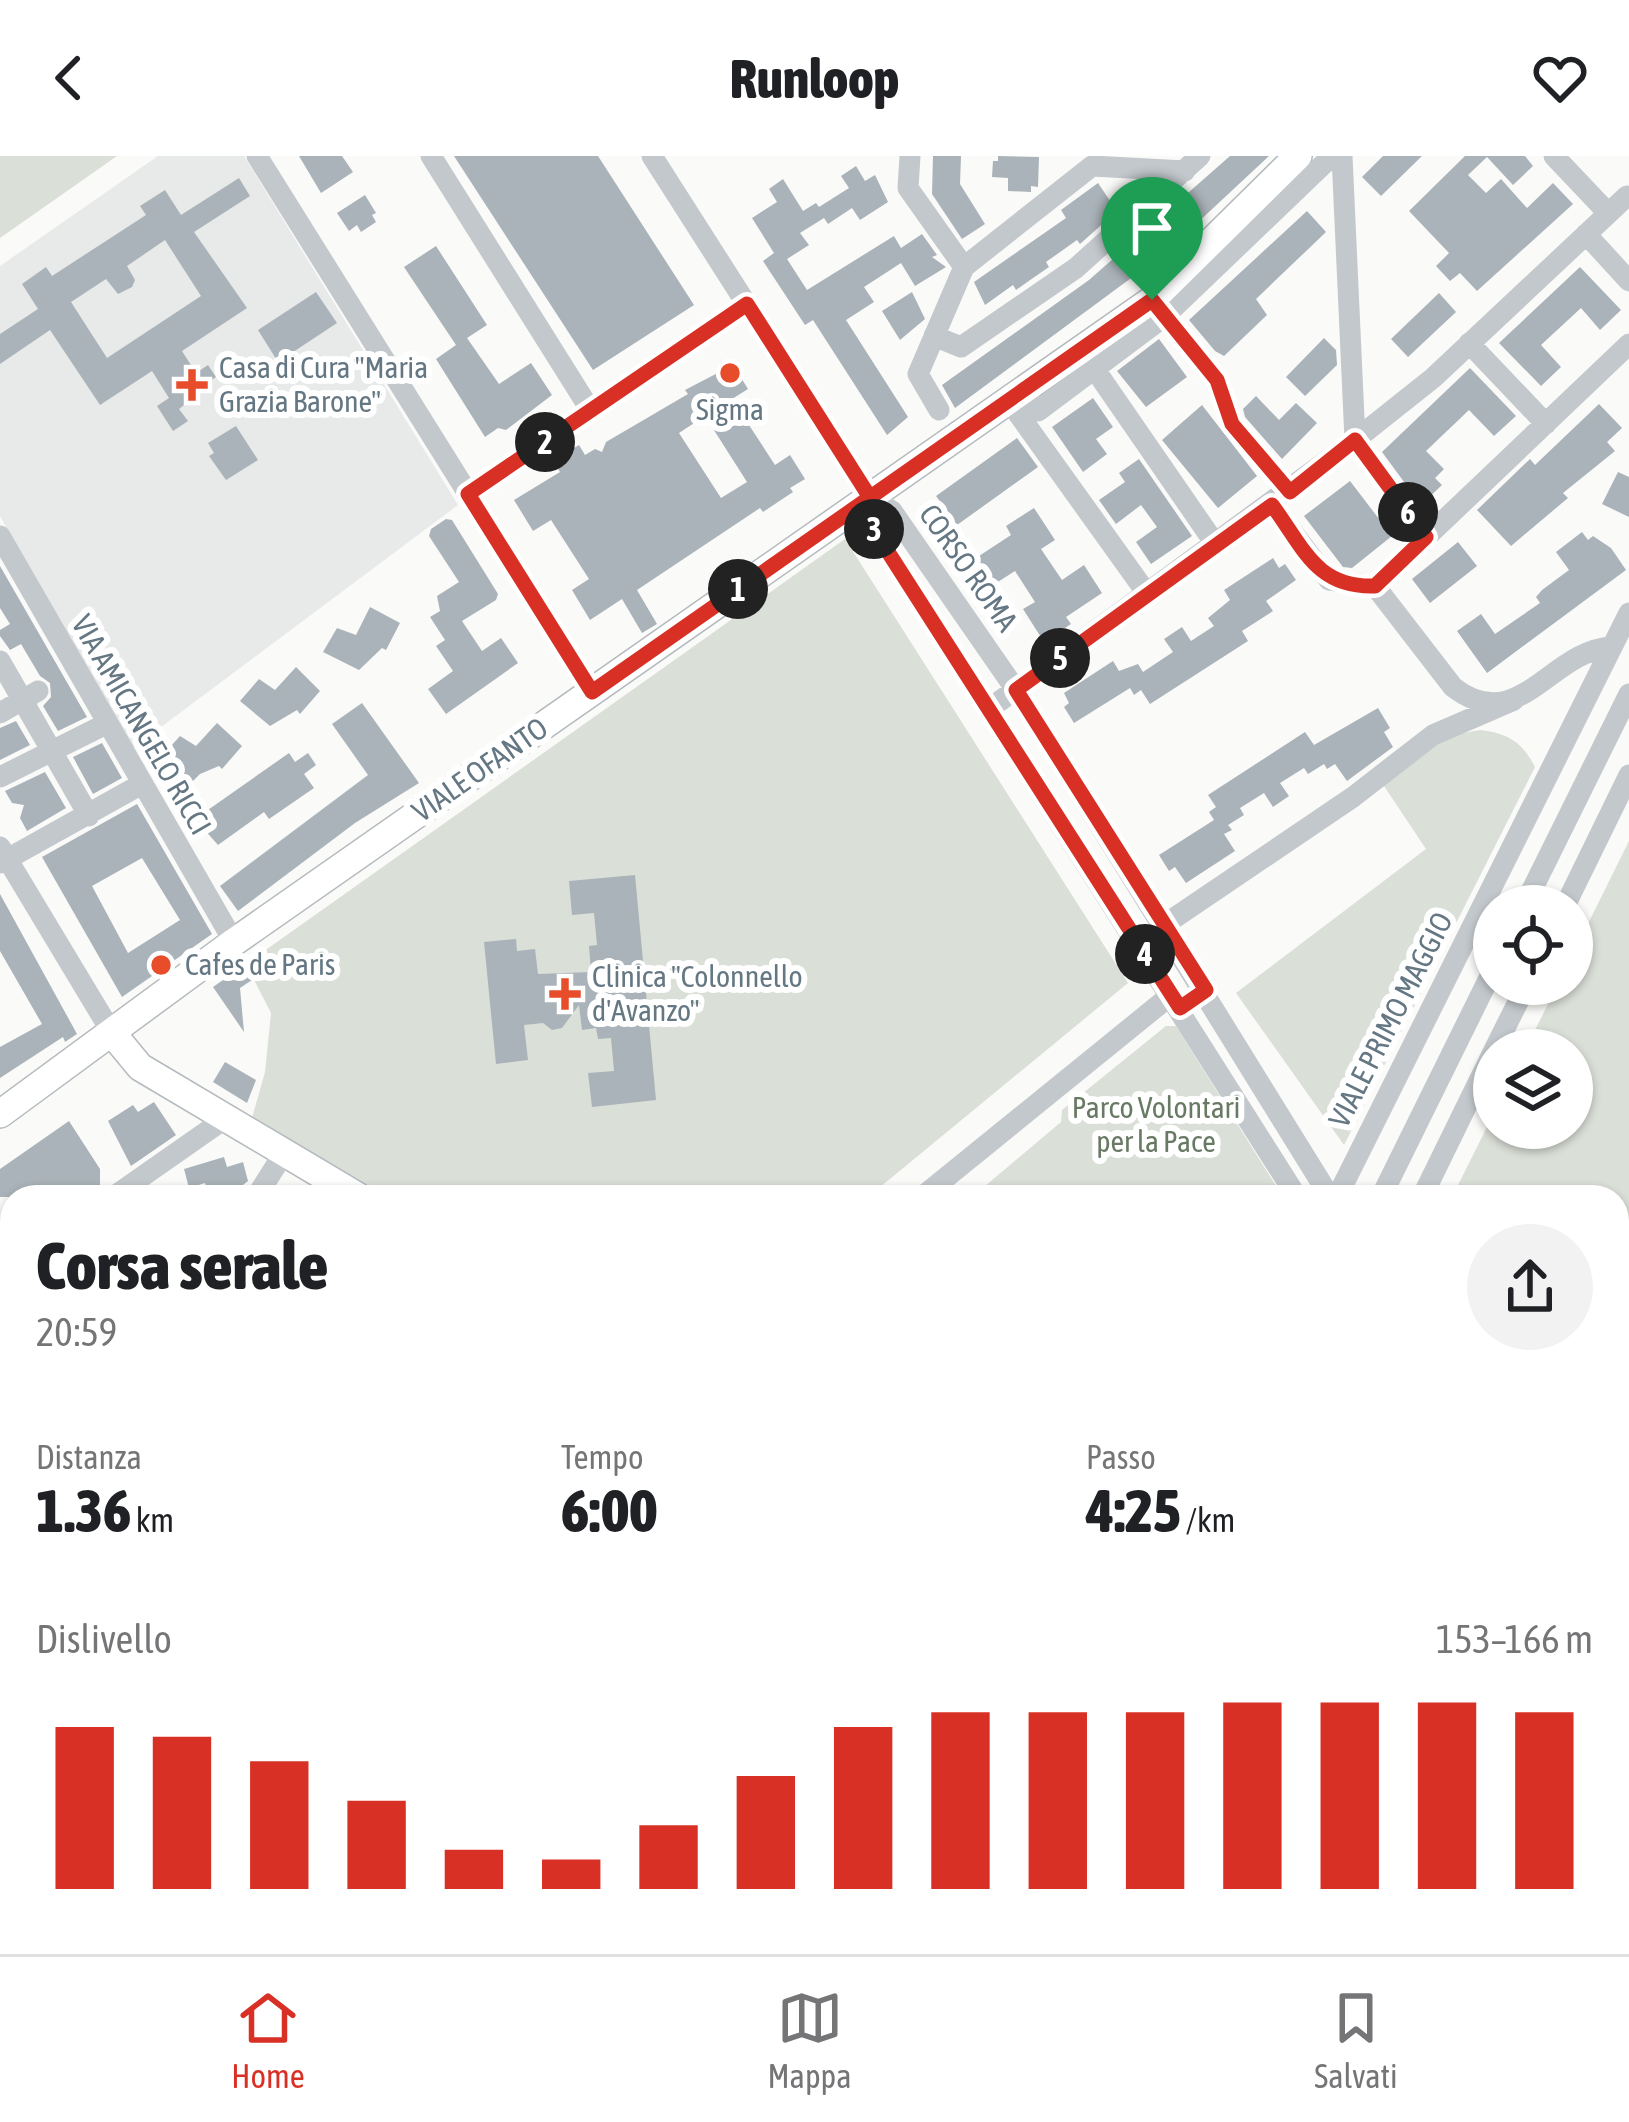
<!DOCTYPE html>
<html lang="it">
<head>
<meta charset="utf-8">
<style>
  :root { --surface:#fff; --page:#f2f2f2; --text:#202124; --muted:#757577; --line:#e0e0e0; --accent:#d93025 }
  body { margin:0; font-family:"Asap Condensed",sans-serif; background:var(--page); color:var(--text); height:100vh; display:flex; flex-direction:column; font-size:45px; white-space:nowrap }
  * { box-sizing:border-box; margin:0 }
  p { font-size:39px; color:var(--muted) }
  .icon { flex:none; width:66px; height:66px; fill:none; stroke:currentColor; stroke-width:2; stroke-linecap:round; stroke-linejoin:round }
  .map { position:relative; flex:1; overflow:hidden }
  .sheet { position:absolute; left:0px; top:1029px; width:1629px; height:771px; display:flex; flex-direction:column; background:var(--surface); border-radius:36px 36px 0 0; box-shadow:0 3px 9px #0004 }
  .sheet>* { flex:none }
  .controls { position:absolute; left:1473px; top:729px; display:grid; gap:24px }
  .controls a { display:grid; place-items:center; width:120px; height:120px; border-radius:50%; background:var(--surface); box-shadow:0 3px 9px #0004; font-size:60px }
  .pin { position:absolute; display:grid; place-items:center; width:102px; height:102px; color:#fff; margin:-123px -51px; border-radius:50% 50% 50% 0; rotate:-45deg; box-shadow:0 0 12px #0007 }
  .pin .icon { rotate:45deg }
  .km { position:absolute; width:60px; height:60px; margin:-30px; border-radius:50%; background:#222; color:#fff; font-size:33px; line-height:60px; text-align:center }
  .round { display:grid; place-items:center; flex:none; width:126px; height:126px; border-radius:63px; background:var(--page) }
  .overview { display:flex; align-items:center; justify-content:space-between; height:204px; padding:0 36px }
  h1 { font-size:66px; font-weight:800; line-height:90px }
  .stats { display:grid; grid-template-columns:repeat(3,1fr); gap:18px; height:204px; padding:12px 36px }
  .stats div { display:grid; align-content:center }
  .stats b { font-size:60px; font-weight:800 }
  .stats small { font-size:33px; font-weight:400 }
  .stats p { font-size:33px }
  .chart { height:336px; padding:24px 36px }
  .chart p { display:flex; justify-content:space-between }
  .chart svg { width:100%; height:216px; margin-top:12px; stroke:var(--accent); stroke-width:6 }
  header { display:flex; justify-content:space-between; align-items:center; height:156px; padding:0 36px; background:var(--surface); font-size:54px; font-weight:800 }
  .dock { display:flex; justify-content:space-around; align-items:center; height:168px; border-top:3px solid var(--line); background:var(--surface); font-size:33px; color:var(--muted) }
  .dock a { display:grid; justify-items:center; gap:6px }
  .dock .active { color:var(--accent) }
  .map>svg:first-child { display:block }
  .built { fill:#e8e9e9 }
  .green { fill:#dadfd7 }
  .building { fill:#aab3b9; fill-rule:evenodd }
  .lines { fill:none; stroke-linecap:round; stroke-linejoin:round }
  .major-casing { stroke:#b4babe; stroke-width:30 }
  .minor { stroke:#c3c8cc; stroke-width:21 }
  .major { stroke:#fff; stroke-width:27 }
  .route-casing { stroke:#fff; stroke-width:24 }
  .route { stroke:#d93025; stroke-width:15 }
  .poi-dot { fill:#e74d2a; stroke:#fff; stroke-width:4.5 }
  .labels { text-anchor:middle; stroke-width:12; stroke-linejoin:round; paint-order:stroke }
  .poi-label { font-size:30px; fill:#647783; stroke:#fff; text-anchor:start }
  .street-label { font-size:30px; fill:#647783; stroke:#fff }
  .park-label { font-size:30px; fill:#687a63; stroke:#fff }
</style>
</head>
<body>
<header><svg class="icon" aria-label="back" viewBox="0 0 24 24"><path d="M15 5l-7 7 7 7"/></svg>Runloop<svg class="icon" aria-label="heart" viewBox="0 0 24 24"><path d="M12 20l-8-8c-3-5 5-10 8-4 3-6 11-1 8 4z"/></svg></header>
<div class="map">
<svg width="1629" height="1798" viewBox="0 0 1629 1798">
  <rect width="100%" height="100%" fill="#fafaf8"/>
  <path class="built" d="M 158,0 L 244,0 L 458,349 L 129,595 L 0,360 L 0,110 Z"/>
  <path class="green" d="M 0,0 L 117,0 L 0,82 Z
    M 845,383 L 1128,827 L 868,1041 L 390,1041 L 252,962 L 265,916 L 271,857 L 246,808 Z
    M 1480,574 C 1508,577 1522,586 1535,611 L 1344,989 L 1236,837 L 1426,693 L 1382,627 L 1447,580 Z
    M 1629,685 L 1629,1149 L 1617,1144 L 1617,1041 L 1452,1041 L 1494,957 L 1494,972 L 1572,972 L 1572,894 L 1525,894 L 1558,828 L 1572,828 L 1572,800 Z
    M 1166,870 L 1176,870 L 1283,1041 L 972,1041 L 1061,966 L 1062,954 Z
    M 0,1152 L 12,1169 L 12,1523 L 0,1531 Z"/>
  <path class="building" d="M 299,0 L 342,0 L 353,16 L 321,37 Z
    M 454,0 L 598,0 L 694,149 L 593,214 Z
    M 933,0 L 961,0 L 960,28 L 985,68 L 962,83 L 932,38 Z
    M 998,0 L 1039,1 L 1038,31 L 1031,30 L 1031,36 L 1008,35 L 1008,22 L 992,21 L 993,5 L 998,5 Z
    M 1230,0 L 1269,0 L 1165,97 L 955,252 L 942,229 L 1089,124 Z
    M 1383,0 L 1422,0 L 1381,40 L 1362,21 Z
    M 1465,0 L 1525,0 L 1533,10 L 1513,29 L 1487,1 L 1468,19 L 1486,37 L 1501,23 L 1527,52 L 1553,27 L 1573,48 L 1477,135 L 1460,117 L 1450,125 L 1436,110 L 1449,97 L 1409,55 Z
    M 856,10 L 865,25 L 875,19 L 888,46 L 860,64 L 852,52 L 828,68 L 824,62 L 800,77 L 809,89 L 787,103 L 807,134 L 894,80 L 901,92 L 922,78 L 937,99 L 932,101 L 946,111 L 915,130 L 901,107 L 864,131 L 874,146 L 846,164 L 908,261 L 887,279 L 813,164 L 805,169 L 763,105 L 774,97 L 752,62 L 777,46 L 769,33 L 783,23 L 803,55 L 816,47 L 819,51 L 849,32 L 841,20 Z
    M 239,22 L 250,40 L 194,76 L 247,152 L 182,195 L 196,217 L 208,209 L 216,221 L 185,242 L 188,246 L 179,253 L 188,265 L 173,275 L 157,250 L 169,242 L 152,215 L 100,249 L 50,174 L 0,208 L 0,178 L 38,153 L 22,128 L 46,111 L 52,120 L 146,59 L 140,50 L 165,34 L 181,59 ZM 165,84 L 201,140 L 107,202 L 71,146 L 106,123 L 118,138 L 132,131 L 135,124 L 127,110 Z
    M 1098,27 L 1117,55 L 1080,88 L 1077,84 L 1046,106 L 1049,111 L 1033,122 L 1016,134 L 1013,129 L 985,149 L 974,126 L 1066,62 L 1061,54 Z
    M 365,39 L 376,57 L 372,59 L 376,66 L 361,76 L 357,69 L 349,75 L 337,57 Z
    M 1307,55 L 1326,76 L 1256,143 L 1267,159 L 1224,200 L 1215,195 L 1189,164 Z
    M 436,90 L 487,169 L 467,182 L 499,228 L 531,207 L 552,239 L 506,274 L 498,272 L 485,281 L 436,203 L 456,189 L 404,111 Z
    M 1580,111 L 1621,154 L 1600,174 L 1581,152 L 1541,189 L 1561,211 L 1541,230 L 1499,187 Z
    M 316,136 L 337,167 L 278,206 L 258,174 Z
    M 912,136 L 925,163 L 900,184 L 882,155 Z
    M 1439,137 L 1456,156 L 1408,201 L 1391,183 Z
    M 1324,182 L 1336,194 L 1337,209 L 1305,240 L 1286,221 Z
    M 1159,183 L 1187,221 L 1146,251 L 1117,215 Z
    M 733,209 L 748,233 L 732,243 L 775,309 L 790,299 L 805,323 L 790,332 L 793,336 L 763,356 L 760,352 L 637,434 L 657,468 L 642,477 L 622,443 L 590,464 L 572,434 L 589,423 L 551,364 L 533,375 L 514,344 L 560,316 L 553,305 L 579,289 L 585,299 L 595,293 L 602,296 L 606,286 L 688,238 L 685,234 ZM 705,260 L 747,326 L 721,342 L 679,277 Z
    M 1470,212 L 1516,260 L 1494,280 L 1469,254 L 1426,295 L 1444,313 L 1435,322 L 1442,329 L 1421,349 L 1382,296 Z
    M 1256,240 L 1279,264 L 1296,247 L 1317,267 L 1282,303 L 1245,261 L 1243,253 Z
    M 1093,242 L 1113,271 L 1096,283 L 1107,298 L 1083,316 L 1052,271 Z
    M 1599,248 L 1622,272 L 1607,286 L 1615,295 L 1563,337 L 1568,342 L 1511,390 L 1477,354 L 1530,303 L 1535,309 Z
    M 1202,249 L 1257,320 L 1218,352 L 1162,284 Z
    M 236,270 L 258,304 L 226,324 L 209,300 L 214,297 L 208,287 Z
    M 1017,282 L 1038,311 L 957,369 L 936,340 Z
    M 1139,303 L 1192,380 L 1151,408 L 1136,386 L 1157,371 L 1141,349 L 1116,368 L 1099,344 L 1125,326 L 1119,317 Z
    M 1618,316 L 1629,321 L 1629,361 L 1602,348 Z
    M 1350,325 L 1392,380 L 1352,412 L 1343,411 L 1304,360 Z
    M 1034,352 L 1055,384 L 1041,393 L 1062,424 L 1084,409 L 1102,437 L 1066,461 L 1071,468 L 1044,486 L 1023,453 L 1035,446 L 1015,415 L 993,429 L 976,402 L 1011,379 L 1006,370 Z
    M 446,363 L 452,364 L 498,438 L 496,444 L 462,465 L 482,495 L 501,482 L 518,507 L 446,558 L 428,533 L 453,515 L 436,490 L 445,484 L 430,461 L 440,455 L 437,440 L 459,426 L 429,380 L 431,373 Z
    M 1582,376 L 1588,384 L 1593,380 L 1611,392 L 1626,414 L 1487,517 L 1457,475 L 1481,458 L 1495,478 L 1540,447 L 1536,441 L 1542,434 L 1569,414 L 1556,396 Z
    M 1458,386 L 1477,410 L 1430,447 L 1412,423 Z
    M 1273,402 L 1279,412 L 1285,408 L 1296,424 L 1266,445 L 1273,455 L 1242,475 L 1248,485 L 1150,548 L 1141,534 L 1134,539 L 1130,532 L 1074,567 L 1064,551 L 1069,547 L 1064,537 L 1113,505 L 1119,515 L 1138,508 L 1143,516 L 1173,496 L 1164,483 L 1182,471 L 1191,485 L 1214,470 L 1208,462 L 1230,444 L 1224,434 Z
    M 0,410 L 87,561 L 58,575 L 43,550 L 51,541 L 50,527 L 40,520 L 21,488 L 10,494 L 0,480 L 0,474 L 10,468 L 0,452 Z
    M 370,451 L 400,467 L 386,494 L 382,492 L 359,514 L 323,496 L 337,472 L 356,479 Z
    M 296,511 L 320,535 L 300,558 L 297,554 L 270,570 L 240,545 L 259,523 L 275,534 Z
    M 362,547 L 419,627 L 355,667 L 238,755 L 220,730 L 368,619 L 332,568 Z
    M 1378,552 L 1390,572 L 1384,576 L 1393,591 L 1347,625 L 1335,608 L 1327,613 L 1324,608 L 1308,618 L 1304,612 L 1280,627 L 1289,640 L 1273,651 L 1264,637 L 1240,652 L 1244,659 L 1228,669 L 1232,674 L 1224,678 L 1235,695 L 1186,727 L 1175,711 L 1169,715 L 1159,699 L 1214,664 L 1209,656 L 1216,651 L 1208,639 L 1305,576 L 1314,589 Z
    M 16,565 L 30,589 L 0,604 L 0,572 Z
    M 217,567 L 242,590 L 222,613 L 219,610 L 200,618 L 192,626 L 161,601 L 180,580 L 196,590 Z
    M 102,587 L 122,622 L 93,638 L 73,601 Z
    M 289,597 L 295,606 L 308,597 L 316,609 L 304,618 L 314,632 L 269,663 L 264,656 L 218,689 L 195,663 Z
    M 45,616 L 66,652 L 27,675 L 20,662 L 24,649 L 12,647 L 5,635 Z
    M 137,648 L 212,778 L 122,841 L 42,701 ZM 142,702 L 180,764 L 128,797 L 92,730 Z
    M 635,719 L 656,944 L 592,951 L 588,917 L 614,915 L 611,882 L 598,883 L 596,872 L 582,874 L 579,849 L 562,872 L 552,874 L 543,867 L 524,869 L 528,904 L 496,908 L 484,786 L 516,783 L 517,795 L 535,793 L 538,818 L 591,816 L 589,790 L 597,789 L 594,757 L 572,759 L 569,725 Z
    M 0,738 L 77,878 L 65,886 L 63,881 L 0,922 L 0,891 L 42,868 L 0,795 Z
    M 246,808 L 255,822 L 240,832 L 244,876 L 213,831 Z
    M 225,906 L 256,924 L 247,947 L 213,926 Z
    M 154,946 L 176,979 L 131,1010 L 108,965 L 133,949 L 138,956 Z
    M 69,965 L 100,1013 L 100,1031 L 87,1041 L 0,1041 L 0,1013 Z
    M 224,1001 L 227,1011 L 243,1006 L 248,1025 L 234,1036 L 236,1041 L 209,1041 L 205,1027 L 189,1032 L 184,1013 Z"/>
  <g class="lines">
    <defs>
      <path id="major" d="M 112,877 L 140,911 L 359,1041
        M 0,958 L 234,786 L 1152,144 L 1298,0
        M 1617,1554 L 1629,1558"/>
    </defs>
    <use href="#major" class="major-casing"/>
    <path class="minor" d="M 257,0 L 592,536
      M 431,0 L 591,255
      M 652,0 L 869,340 L 892,355 L 1016,534 L 1330,1041
      M 910,0 L 908,32 L 964,111
      M 1342,0 L 1355,284 L 1426,381
      M 1554,0 L 1608,57
      M 1586,78 L 1629,125
      M 1157,149 L 1218,224 L 1232,268 L 1290,336
      M 934,180 L 961,191 L 1076,112 L 1200,0
      M 1469,187 L 1546,268
      M 1087,202 L 1216,389
      M 1023,235 L 1038,255 L 1165,160 L 1332,0
      M 1009,245 L 1148,439
      M 939,254 L 918,218 L 964,111 L 1092,10 L 1185,15
      M 468,338 L 747,148
      M 869,340 L 874,374 L 1297,1041
      M 1272,349 L 1329,424 L 1375,430 L 1629,188
      M 0,380 L 234,786
      M 1375,430 L 1453,531 C 1519,582 1550,494 1612,491
      M 0,505 L 89,660
      M 989,553 L 1355,284 L 1433,222 L 1627,40
      M 0,557 L 38,535
      M 0,621 L 106,568
      M 0,691 L 112,877
      M 0,707 L 140,629
      M 1524,750 L 1629,538
      M 1565,750 L 1629,619
      M 1164,769 L 1353,641 L 1433,579 L 1514,544
      M 1494,894 L 1527,828
      M 113,1041 L 226,962
      M 256,1041 L 284,997
      M 922,1041 L 1171,839
      M 1337,1041 L 1629,457
      M 1381,1041 L 1494,812
      M 1422,1041 L 1494,894
      M 0,1095 L 12,1111
      M 1617,1186 L 1629,1191
      M 782,1788 L 813,1798
      M 0,1792 L 12,1782
      M 31,1798 L 43,1788
      M 828,1798 L 832,1788
      M 1064,1798 L 1068,1788
      M 1110,1798 L 1114,1788
      M 1146,1798 L 1150,1788"/>
    <use href="#major" class="major"/>
  </g>
  <g class="lines">
    <defs>
      <path id="route" d="M 1152,144 L 592,536 L 468,338 L 747,148 L 869,340 L 874,374 L 1180,852 L 1206,834 L 1016,534 L 1272,349 C 1304,392 1316,432 1375,430 L 1426,381 L 1355,284 L 1290,336 L 1232,268 L 1217,224 L 1152,144"/>
    </defs>
    <use href="#route" class="route-casing"/>
    <use href="#route" class="route"/>
  </g>
  <g class="poi-dot">
    <circle cx="730" cy="217" r="12"/>
    <path d="M186 211h12v12h12v12h-12v12h-12v-12h-12v-12h12z"/>
    <circle cx="161" cy="809" r="12"/>
    <path d="M559 820h12v12h12v12h-12v12h-12v-12h-12v-12h12z"/>
  </g>
  <g class="labels">
    <g class="poi-label">
      <text x="219" y="222">Casa di Cura "Maria<tspan x="219" dy="34">Grazia Barone"</tspan></text>
      <text x="730" y="264" text-anchor="middle">Sigma</text>
      <text x="185" y="819">Cafes de Paris</text>
      <text x="592" y="831">Clinica "Colonnello<tspan x="592" dy="34">d'Avanzo"</tspan></text>
    </g>
    <g class="street-label">
      <text transform="translate(968 412) rotate(55)" y="10">CORSO ROMA</text>
      <text transform="translate(141 569) rotate(60)" y="10">VIA AMICANGELO RICCI</text>
      <text transform="translate(480 614) rotate(-35)" y="10">VIALE OFANTO</text>
      <text transform="translate(1391 864) rotate(-63)" y="10">VIALE PRIMO MAGGIO</text>
    </g>
    <g class="park-label">
      <text x="1156" y="962">Parco Volontari<tspan x="1156" dy="34">per la Pace</tspan></text>
    </g>
  </g>
</svg>
<div class="controls">
<a><svg class="icon" aria-label="locate" viewBox="0 0 24 24"><circle cx="12" cy="12" r="6"/><path d="M12 2v4M12 18v4M2 12h4M18 12h4"/></svg></a>
<a><svg class="icon" aria-label="layers" viewBox="0 0 24 24"><path d="M12 4l9 5-9 5-9-5zM3 14l9 5 9-5"/></svg></a>
</div>
<div class="pin" style="left:1152px;top:144px;background:#1e9e55"><svg class="icon" aria-label="arrive" viewBox="0 0 24 24"><path d="M6 21V4h12l-3 4 3 4H6"/></svg></div>
<b class="km" style="left:738px;top:433px">1</b>
<b class="km" style="left:545px;top:286px">2</b>
<b class="km" style="left:874px;top:373px">3</b>
<b class="km" style="left:1145px;top:798px">4</b>
<b class="km" style="left:1060px;top:502px">5</b>
<b class="km" style="left:1408px;top:356px">6</b>
<section class="sheet">
<div class="overview"><div><h1>Corsa serale</h1><p>20:59</p></div><a class="round"><svg class="icon" aria-label="share" viewBox="0 0 24 24"><path d="M12 15V3M7 8l5-5 5 5M5 13v7h14v-7"/></svg></a></div>
<div class="stats">
<div><p>Distanza</p><b>1.36<small> km</small></b></div>
<div><p>Tempo</p><b>6:00</b></div>
<div><p>Passo</p><b>4:25<small> /km</small></b></div>
</div>
<div class="chart"><p><span>Dislivello</span>153–166 m</p>
<svg viewBox="0 0 160 44" preserveAspectRatio="none"><path d="M5 44V11M15 44V13M25 44V18M35 44V26M45 44V36M55 44V38M65 44V31M75 44V21M85 44V11M95 44V8M105 44V8M115 44V8M125 44V6M135 44V6M145 44V6M155 44V8"/></svg>
</div>
</section>
</div>
<nav class="dock">
<a class="active"><svg class="icon" aria-label="home" viewBox="0 0 24 24"><path d="M3 11l9-7 9 7M6 9v11h12V9"/></svg>Home</a>
<a><svg class="icon" aria-label="map" viewBox="0 0 24 24"><path d="M3 6l6-2 6 2 6-2v14l-6 2-6-2-6 2zM9 4v14M15 6v14"/></svg>Mappa</a>
<a><svg class="icon" aria-label="saved" viewBox="0 0 24 24"><path d="M7 4h10v16l-5-4-5 4z"/></svg>Salvati</a>
</nav>
</body>
</html>
